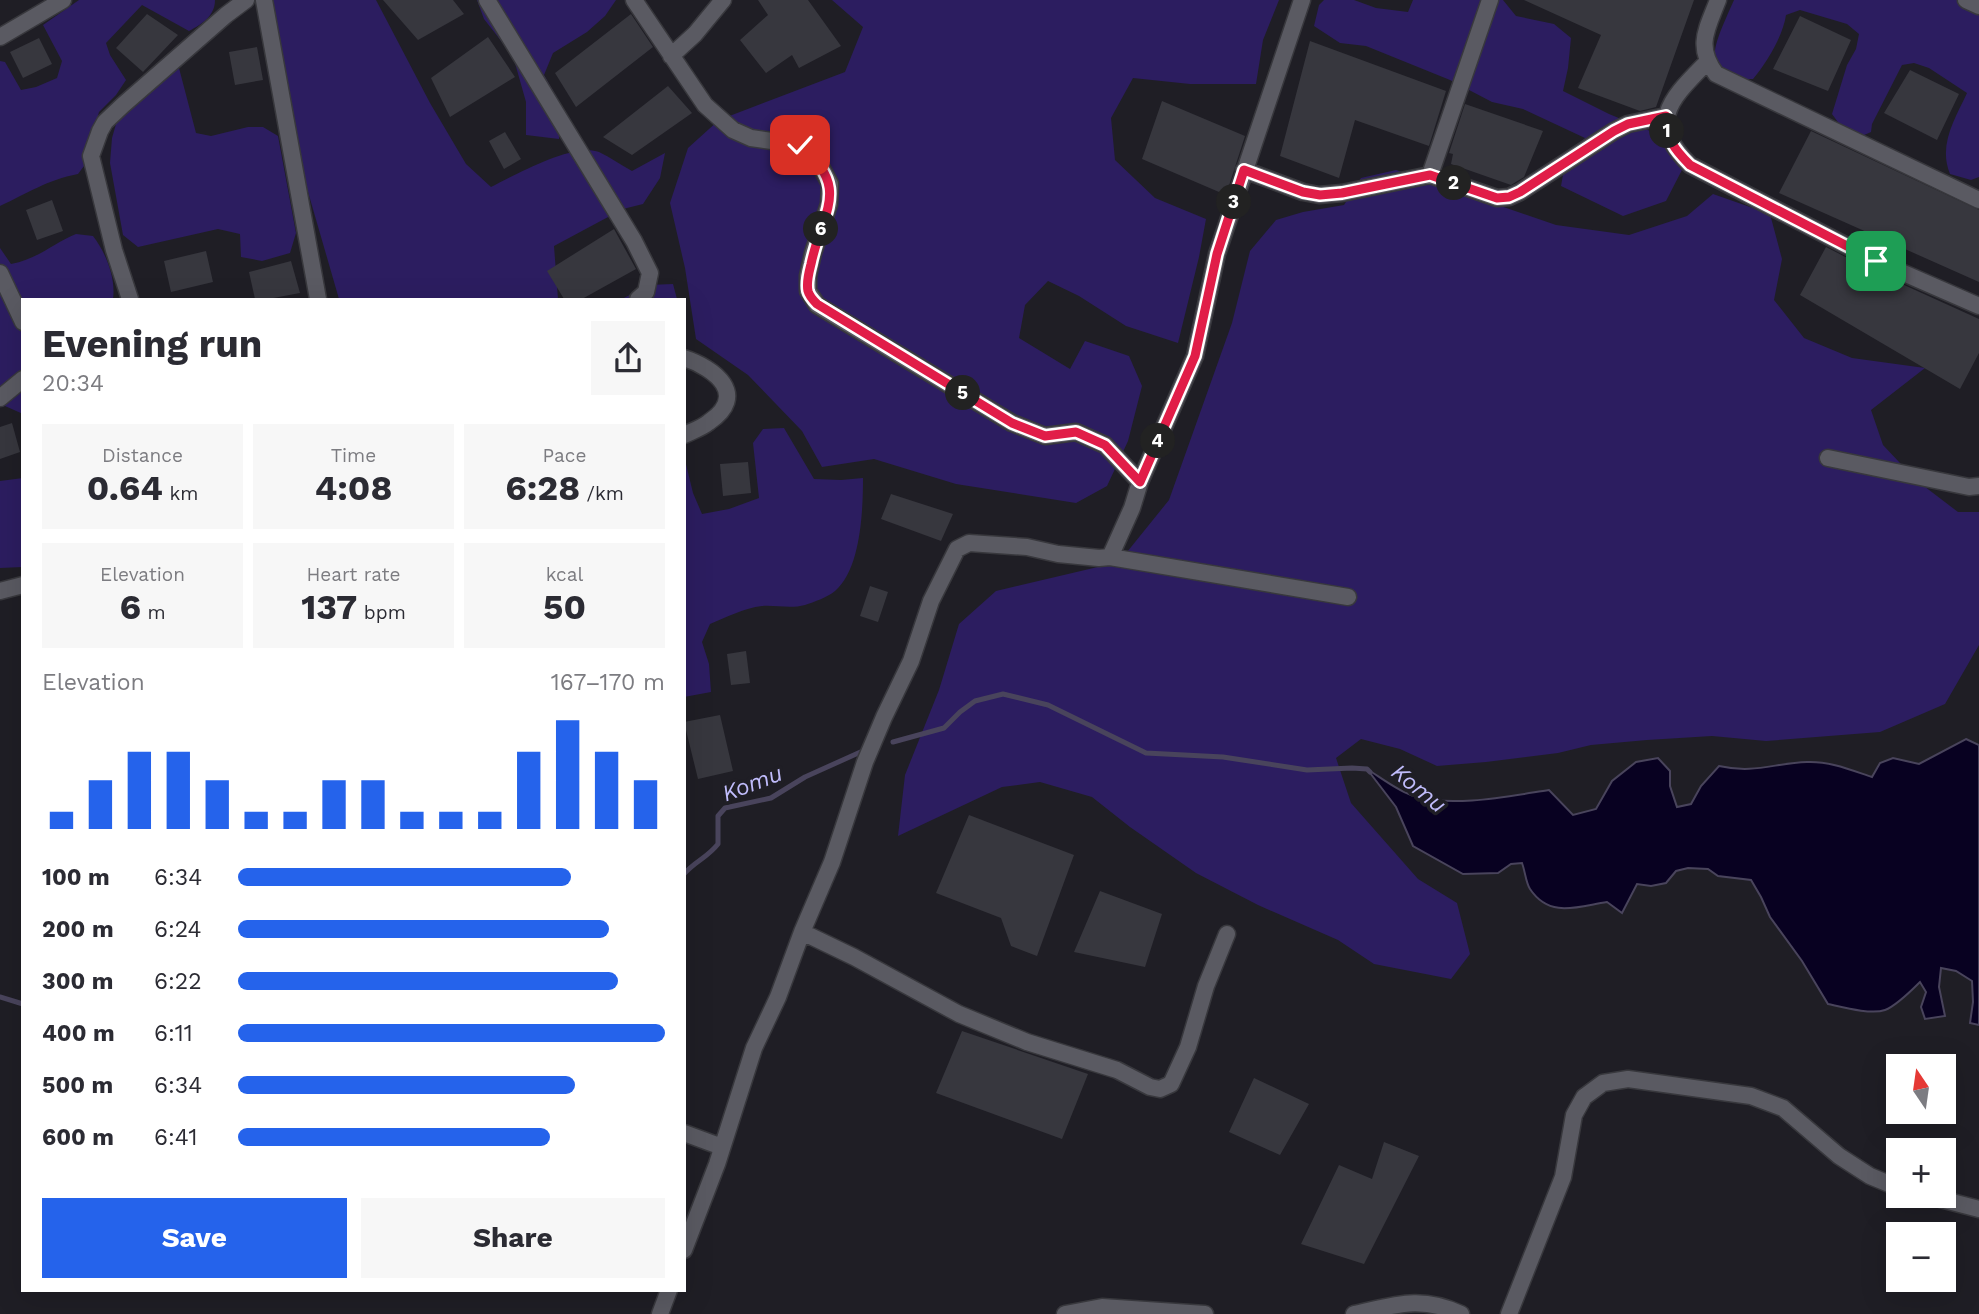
<!DOCTYPE html>
<html lang="en">
<head>
<meta charset="utf-8">
<style>
  :root { --surface:#fff; --page:#f7f7f7; --text:#2b2b33; --muted:#7c7c81; --accent:#2563eb }
  body { margin:0; font-family:"Work Sans",sans-serif; background:var(--page); color:var(--text); height:100vh; display:flex; flex-direction:column; font-size:26px; white-space:nowrap }
  * { box-sizing:border-box; margin:0 }
  p { font-size:23px; color:var(--muted) }
  .icon { flex:none; width:38px; height:38px; fill:none; stroke:currentColor; stroke-width:2; stroke-linecap:round; stroke-linejoin:round }
  .map { position:relative; flex:1; overflow:hidden }
  .drawer { position:absolute; left:21px; top:298px; width:665px; height:994px; display:flex; flex-direction:column; background:var(--surface); border-radius:0px; box-shadow:0 7px 28px #0002 }
  .drawer>* { flex:none }
  .needle { width:46px; rotate:347deg }
  .buttons { position:absolute; left:1886px; top:1054px; display:grid; gap:14px }
  .buttons a { display:grid; place-items:center; width:70px; height:70px; border-radius:0px; background:var(--surface); box-shadow:0 7px 28px #0002; font-size:35px }
  .pin { position:absolute; display:grid; place-items:center; width:60px; height:60px; color:#fff; margin:-30px; border-radius:14px; box-shadow:0 4px 10px #0006 }
  .km { position:absolute; width:35px; height:35px; margin:-18px; border-radius:50%; background:#222; color:#fff; font-size:19px; line-height:35px; text-align:center }
  .round { display:grid; place-items:center; flex:none; width:74px; height:74px; border-radius:0px; background:var(--page) }
  .headline { display:flex; align-items:center; justify-content:space-between; height:119px; padding:0 21px }
  h1 { font-size:38px; font-weight:700; line-height:52px }
  .metrics { display:grid; grid-template-columns:repeat(3,1fr); gap:10px; height:119px; padding:7px 21px }
  .metrics div { display:grid; align-content:center; border-radius:0px; background:var(--page); text-align:center }
  .metrics b { font-size:35px; font-weight:700 }
  .metrics small { font-size:19px; font-weight:400 }
  .metrics p { font-size:19px }
  .chart { height:196px; padding:14px 21px }
  .chart p { display:flex; justify-content:space-between }
  .chart svg { width:100%; height:126px; margin-top:7px; stroke:var(--accent); stroke-width:6 }
  .primary-button { display:flex; gap:14px; margin-top:auto; padding:14px 21px }
  .primary-button a { flex:1; height:80px; border-radius:0px; background:var(--accent); color:#fff; font-size:28px; font-weight:700; line-height:80px; text-align:center }
  .primary-button a+a { background:var(--page); color:var(--text) }
  ul { padding:0 21px; list-style:none; font-size:23px }
  li { display:grid; grid-template-columns:112px 84px 1fr; align-items:center; height:52px }
  li i { height:18px; border-radius:9px; background:var(--accent) }
  .map>svg:first-child { display:block }
  .green { fill:#2c1d60 }
  .water { fill:#080121; stroke:#49445c; stroke-width:2 }
  .lines { fill:none; stroke-linecap:round; stroke-linejoin:round }
  .stream { stroke:#49445c; stroke-width:5 }
  .building { fill:#37373e }
  .street-casing { stroke:#38383d; stroke-width:19 }
  .street { stroke:#5a5a62; stroke-width:16 }
  .route-casing { stroke:#fff; stroke-width:14 }
  .route { stroke:#e11d48; stroke-width:9 }
  .labels { text-anchor:middle; stroke-width:7; stroke-linejoin:round; paint-order:stroke }
  .water-label { font-size:23px; font-style:italic; fill:#c0bcfb; stroke:#1f1e25 }
</style>
</head>
<body>
<div class="map">
<svg width="1979" height="1314" viewBox="0 0 1979 1314">
  <rect width="100%" height="100%" fill="#1f1e25"/>
  <path class="green" d="M 79,0 L 215,0 C 215,16 202,24 189,31 L 142,5 L 106,43 L 110,55 L 126,80 L 116,95 L 99,112 L 93,133 L 93,154 L 78,174 C 47,180 28,193 0,206 L 0,61 L 5,62 L 21,90 L 36,87 L 57,78 L 62,61 L 43,25 Z
    M 273,0 L 376,0 L 430,103 L 466,164 L 491,187 C 515,175 573,142 599,152 C 610,157 621,165 632,171 L 665,153 L 660,178 L 643,204 L 623,209 L 554,246 L 558,299 L 339,299 L 304,178 L 279,40 L 272,13 Z
    M 477,0 L 616,0 L 605,16 L 587,32 L 553,53 L 544,75 L 560,103 L 559,139 L 526,135 L 526,102 L 513,56 L 484,19 Z
    M 832,0 L 1279,0 L 1263,40 L 1256,84 L 1190,84 L 1133,78 L 1111,118 L 1115,160 L 1155,198 L 1206,219 L 1199,257 L 1178,343 L 1126,326 L 1079,296 L 1048,281 L 1025,305 L 1019,338 L 1070,369 L 1085,341 L 1129,356 L 1142,386 L 1128,441 L 1107,486 L 1076,503 L 956,484 L 874,459 L 822,467 L 802,431 L 748,375 L 696,339 L 685,268 L 670,203 L 688,148 L 719,120 L 845,72 L 863,27 Z
    M 1324,0 L 1354,0 L 1376,8 L 1408,12 L 1413,0 L 1503,0 L 1516,16 L 1554,24 L 1571,38 L 1568,68 L 1563,91 L 1609,114 L 1684,145 L 1684,166 L 1666,201 L 1623,216 L 1561,186 L 1566,158 L 1585,138 L 1523,109 L 1492,102 L 1450,80 L 1366,46 L 1340,43 L 1314,26 L 1319,5 Z
    M 1734,0 L 1971,0 L 1979,4 L 1979,177 L 1971,180 L 1950,174 C 1938,145 1955,119 1967,93 L 1929,68 L 1914,63 L 1902,65 L 1872,124 L 1871,132 L 1862,136 L 1840,125 L 1832,114 L 1847,65 L 1856,49 L 1859,34 L 1847,24 L 1800,10 L 1786,15 C 1783,36 1766,64 1753,79 C 1736,80 1717,74 1715,54 C 1714,42 1729,12 1734,0 Z
    M 179,68 L 196,133 L 211,136 L 248,127 L 263,127 L 278,136 L 296,233 L 290,253 L 262,261 L 241,257 L 240,234 L 218,229 L 138,247 L 123,235 L 110,163 L 112,138 L 118,117 Z
    M 1396,170 L 1556,225 L 1629,235 L 1687,216 L 1713,194 L 1770,214 L 1782,259 L 1774,300 L 1804,338 L 1852,358 L 1925,368 L 1871,410 L 1883,445 L 1916,480 L 1958,512 L 1979,512 L 1979,645 L 1945,704 L 1880,732 L 1766,741 L 1712,736 L 1647,740 L 1591,745 L 1558,753 L 1486,762 L 1437,766 L 1400,749 L 1361,739 L 1336,758 L 1351,803 L 1418,879 L 1457,903 L 1470,954 L 1451,979 L 1374,964 L 1338,940 L 1258,905 L 1196,873 L 1130,827 L 1092,797 L 1040,782 L 1002,787 L 898,836 L 905,775 L 939,690 L 959,624 L 996,591 L 1119,562 L 1169,500 L 1232,323 L 1250,251 L 1276,220 L 1303,212 L 1344,205 L 1361,178 Z
    M 76,234 L 93,236 C 106,253 116,278 113,299 L 23,299 L 23,414 L 5,406 L 0,407 L 0,248 L 11,264 C 38,259 52,244 76,234 Z
    M 673,284 L 677,299 L 622,299 L 649,285 Z
    M 784,428 L 814,479 L 841,480 L 863,478 C 863,510 861,569 835,591 C 828,597 814,602 805,605 C 791,609 776,605 762,606 C 744,608 727,617 710,624 L 702,642 L 709,664 L 711,692 L 684,697 L 684,456 L 693,493 L 702,514 L 729,509 L 759,498 L 753,443 L 763,429 Z
    M 23,478 L 23,567 L 0,568 L 0,481 Z"/>
  <path class="water" d="M 1966,739 L 1979,745 L 1979,1025 L 1970,1023 L 1973,1002 L 1972,981 L 1956,971 L 1941,968 L 1939,987 L 1945,1016 L 1925,1019 L 1921,1007 L 1926,992 L 1920,982 C 1912,990 1896,1006 1885,1010 C 1871,1015 1842,1007 1828,1004 L 1802,961 L 1770,917 L 1761,897 L 1751,880 L 1718,876 L 1708,869 L 1688,868 L 1676,871 L 1666,883 L 1651,886 L 1637,884 L 1622,913 L 1607,902 C 1579,906 1550,919 1530,889 C 1526,883 1525,871 1522,863 L 1511,864 L 1498,873 L 1463,874 L 1413,846 L 1396,807 L 1367,769 C 1380,777 1399,792 1414,796 C 1451,808 1510,796 1549,790 L 1573,815 L 1596,809 L 1612,781 L 1636,762 L 1658,758 L 1670,771 L 1670,786 L 1677,807 L 1691,804 L 1701,786 L 1719,766 C 1755,774 1774,763 1807,762 C 1830,761 1851,770 1872,777 L 1880,763 L 1893,758 L 1919,764 Z"/>
  <g class="lines">
    <path class="stream" d="M 893,742 L 944,728 L 960,712 L 975,701 L 1003,694 L 1048,705 L 1146,753 L 1223,757 L 1307,770 L 1352,768 L 1367,769 L 1370,772
      M 684,874 C 695,861 707,858 718,844 L 718,816 L 725,808 L 771,798 L 805,777 L 865,750
      M 0,997 L 23,1004"/>
  </g>
  <path class="building" d="M 383,0 L 453,0 L 464,14 L 418,40 Z
    M 758,0 L 808,0 L 841,46 L 799,68 L 792,55 L 766,73 L 740,40 L 768,15 Z
    M 1524,0 L 1694,0 L 1656,107 L 1640,111 L 1578,88 L 1601,35 Z
    M 147,14 L 178,35 L 143,72 L 116,48 Z
    M 631,14 L 653,47 L 576,107 L 555,73 Z
    M 1800,16 L 1851,40 L 1828,91 L 1773,69 Z
    M 488,37 L 515,77 L 450,117 L 431,78 Z
    M 39,38 L 52,64 L 23,78 L 10,52 Z
    M 1310,41 L 1446,91 L 1429,146 L 1355,120 L 1339,178 L 1280,156 Z
    M 257,47 L 263,80 L 235,85 L 229,52 Z
    M 1910,70 L 1959,94 L 1937,140 L 1884,113 Z
    M 668,86 L 692,113 L 632,155 L 603,137 Z
    M 1162,101 L 1245,136 L 1226,195 L 1142,159 Z
    M 1465,104 L 1543,131 L 1524,177 L 1511,185 L 1451,164 L 1453,154 L 1449,153 Z
    M 1811,131 L 1979,210 L 1979,282 L 1779,193 Z
    M 505,132 L 521,159 L 504,169 L 489,141 Z
    M 52,200 L 63,231 L 37,240 L 26,210 Z
    M 614,229 L 636,269 L 582,299 L 564,299 L 547,271 Z
    M 1826,247 L 1871,270 L 1979,319 L 1979,353 L 1960,389 L 1800,295 Z
    M 206,251 L 213,282 L 171,292 L 164,261 Z
    M 291,261 L 300,293 L 268,299 L 255,299 L 249,272 Z
    M 12,423 L 20,452 L 0,459 L 0,427 Z
    M 748,462 L 751,493 L 723,496 L 720,464 Z
    M 891,494 L 953,514 L 941,541 L 881,519 Z
    M 870,586 L 888,592 L 878,622 L 860,616 Z
    M 746,651 L 750,683 L 731,685 L 727,654 Z
    M 720,715 L 733,771 L 698,779 L 684,722 Z
    M 969,815 L 1074,855 L 1037,956 L 1011,946 L 1001,918 L 936,893 Z
    M 1100,891 L 1162,914 L 1145,967 L 1074,952 Z
    M 962,1031 L 1088,1074 L 1062,1139 L 936,1093 Z
    M 1254,1078 L 1309,1104 L 1280,1155 L 1229,1132 Z
    M 1384,1142 L 1419,1156 L 1364,1264 L 1301,1244 L 1339,1165 L 1372,1179 Z"/>
  <g class="lines">
    <defs>
      <path id="street" d="M 264,0 L 318,299
        M 487,0 L 634,241 L 650,273 L 646,292 L 638,299
        M 634,0 L 705,105 L 733,130 L 751,138 L 800,145 L 820,165 L 830,184 L 829,204 L 813,253 L 808,276 L 808,291 L 817,305 L 1012,423 L 1045,436 L 1076,432 L 1105,445 L 1140,482
        M 1718,0 C 1707,29 1695,46 1716,74 L 1979,200
        M 1966,0 L 1979,6
        M 0,37 L 63,0
        M 671,56 L 695,34 L 723,0
        M 1707,62 C 1672,98 1645,121 1690,165 L 1876,261 L 1979,306
        M 1244,170 L 1303,192 L 1319,195 L 1342,193 L 1430,175 L 1497,198 L 1509,197 L 1520,192 L 1614,131 L 1628,124 L 1666,116
        M 1430,175 L 1490,0
        M 0,273 L 23,322
        M 130,299 L 114,250 L 91,156 L 100,131 L 105,122 L 123,105 L 226,15 L 246,0
        M 684,358 C 715,368 749,395 709,422 C 702,428 692,431 684,435
        M 0,398 L 23,379
        M 1828,458 L 1969,487 L 1979,486
        M 1110,557 L 1348,597
        M 0,591 L 23,585
        M 802,932 L 854,957 L 959,1014 L 1027,1042 L 1117,1070 L 1150,1087 L 1160,1089 L 1171,1084 L 1188,1047 L 1206,986 L 1227,934
        M 684,1133 L 722,1147
        M 1925,1195 L 1979,1209
        M 684,1250 L 717,1164 L 754,1048 L 778,997 L 802,932 L 832,862 L 865,762 L 884,717 L 911,661 L 931,601 L 957,549 L 969,543 L 1027,547 L 1058,554 L 1099,558 L 1110,557 L 1132,508 L 1140,482 L 1195,356 L 1217,254 L 1302,0
        M 660,1314 L 669,1290
        M 1065,1314 L 1102,1307 L 1205,1314
        M 1354,1314 C 1395,1305 1421,1295 1461,1314
        M 1509,1314 L 1563,1177 L 1574,1115 L 1584,1097 L 1603,1083 L 1628,1079 L 1751,1096 L 1783,1108 L 1839,1156 L 1870,1176 L 1899,1188"/>
    </defs>
    <use href="#street" class="street-casing"/>
    <use href="#street" class="street"/>
  </g>
  <g class="lines">
    <defs>
      <path id="route" d="M 800,145 C 852,189 822,211 811,264 C 809,272 806,282 808,291 C 809,295 814,301 817,304 L 1012,423 L 1045,436 L 1076,432 L 1105,445 L 1140,482 L 1195,356 L 1217,254 L 1244,170 L 1303,192 L 1320,195 L 1342,193 L 1430,175 L 1497,198 L 1509,197 L 1520,192 L 1614,131 L 1628,124 L 1666,116 C 1668,141 1673,148 1690,165 L 1876,261"/>
    </defs>
    <use href="#route" class="route-casing"/>
    <use href="#route" class="route"/>
  </g>
  <g class="labels">
    <g class="water-label">
      <text transform="translate(752 783) rotate(-21)" y="8">Komu</text>
      <text transform="translate(1419 788) rotate(39)" y="8">Komu</text>
    </g>
  </g>
</svg>
<div class="buttons">
<a><svg class="needle" viewBox="-14 -14 28 28"><path d="M0-13l5 13h-10z" fill="#e53935"/><path d="M0 13l5-13h-10z" fill="#7c7c81"/></svg></a>
<a>+</a>
<a>−</a>
</div>
<div class="pin" style="left:1876px;top:261px;background:#1e9e55"><svg class="icon" aria-label="arrive" viewBox="0 0 24 24"><path d="M6 21V4h12l-3 4 3 4H6"/></svg></div>
<div class="pin" style="left:800px;top:145px;background:#d93025"><svg class="icon" aria-label="check" viewBox="0 0 24 24"><path d="M5 12l5 5 9-10"/></svg></div>
<b class="km" style="left:1667px;top:131px">1</b>
<b class="km" style="left:1454px;top:183px">2</b>
<b class="km" style="left:1234px;top:202px">3</b>
<b class="km" style="left:1158px;top:441px">4</b>
<b class="km" style="left:963px;top:393px">5</b>
<b class="km" style="left:821px;top:229px">6</b>
<section class="drawer">
<div class="headline"><div><h1>Evening run</h1><p>20:34</p></div><a class="round"><svg class="icon" aria-label="share" viewBox="0 0 24 24"><path d="M12 15V3M7 8l5-5 5 5M5 13v7h14v-7"/></svg></a></div>
<div class="metrics">
<div><p>Distance</p><b>0.64<small> km</small></b></div>
<div><p>Time</p><b>4:08</b></div>
<div><p>Pace</p><b>6:28<small> /km</small></b></div>
</div>
<div class="metrics">
<div><p>Elevation</p><b>6<small> m</small></b></div>
<div><p>Heart rate</p><b>137<small> bpm</small></b></div>
<div><p>kcal</p><b>50</b></div>
</div>
<div class="chart"><p><span>Elevation</span>167–170 m</p>
<svg viewBox="0 0 160 44" preserveAspectRatio="none"><path d="M5 44V38M15 44V27M25 44V17M35 44V17M45 44V27M55 44V38M65 44V38M75 44V27M85 44V27M95 44V38M105 44V38M115 44V38M125 44V17M135 44V6M145 44V17M155 44V27"/></svg>
</div>
<ul>
<li><b>100 m</b>6:34<i style="width:78%"></i></li>
<li><b>200 m</b>6:24<i style="width:87%"></i></li>
<li><b>300 m</b>6:22<i style="width:89%"></i></li>
<li><b>400 m</b>6:11<i style="width:100%"></i></li>
<li><b>500 m</b>6:34<i style="width:79%"></i></li>
<li><b>600 m</b>6:41<i style="width:73%"></i></li>
</ul>
<div class="primary-button"><a>Save</a><a>Share</a></div>
</section>
</div>
</body>
</html>
